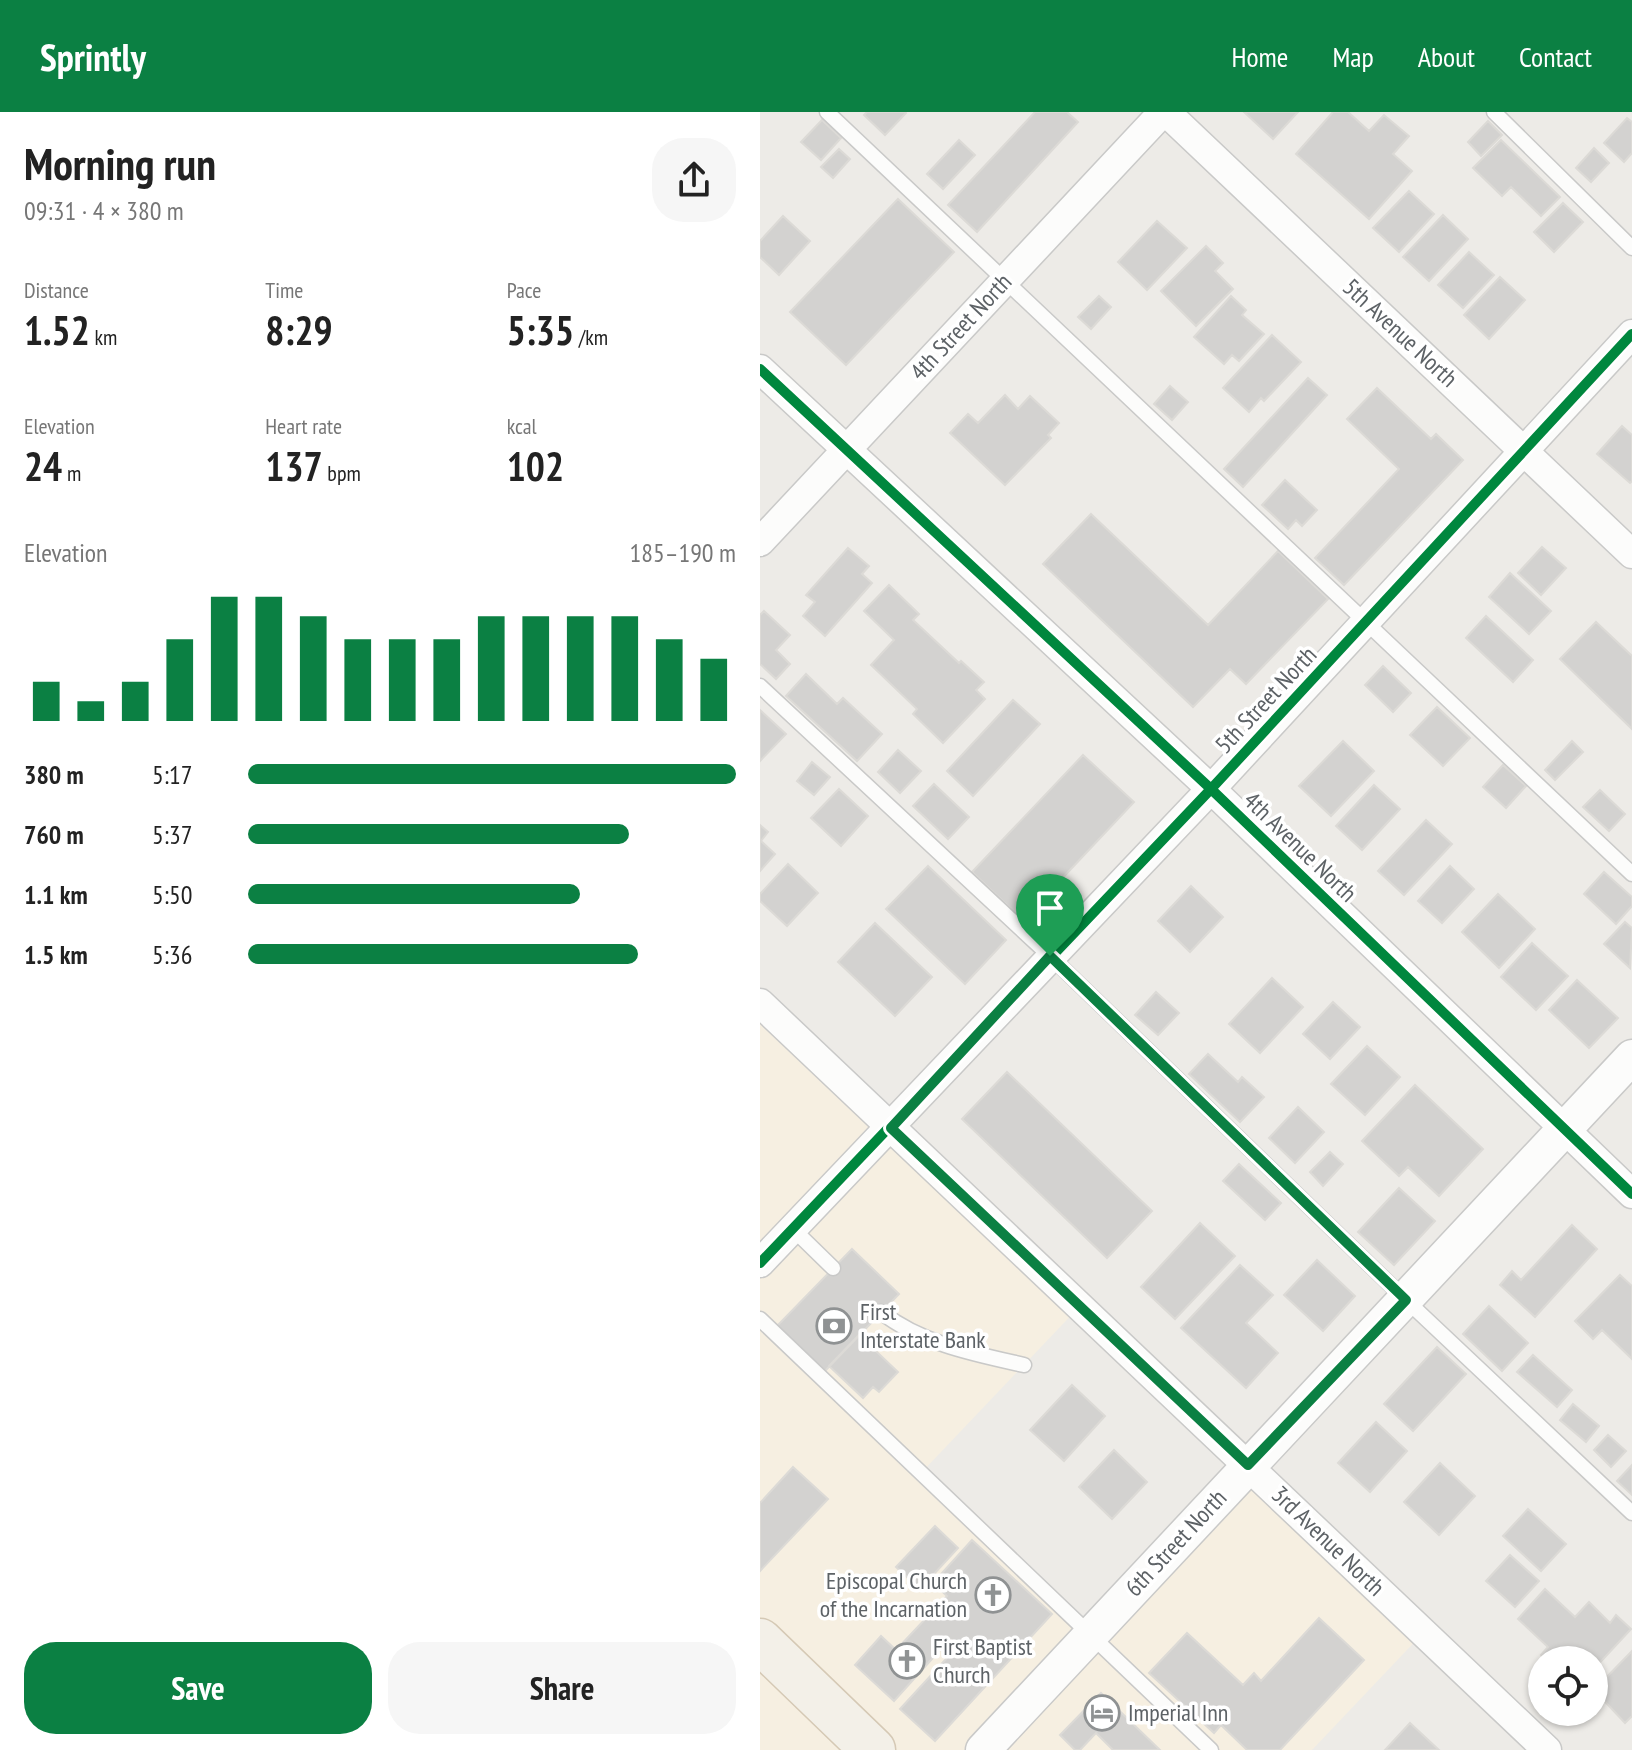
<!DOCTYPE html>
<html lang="en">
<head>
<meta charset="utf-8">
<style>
  :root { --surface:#fff; --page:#f6f6f6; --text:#222; --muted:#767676; --accent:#0b8043 }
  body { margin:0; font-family:"PT Sans Narrow",sans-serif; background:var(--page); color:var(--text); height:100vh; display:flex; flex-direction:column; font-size:30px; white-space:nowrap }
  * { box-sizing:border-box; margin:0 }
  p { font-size:26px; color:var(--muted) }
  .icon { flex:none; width:44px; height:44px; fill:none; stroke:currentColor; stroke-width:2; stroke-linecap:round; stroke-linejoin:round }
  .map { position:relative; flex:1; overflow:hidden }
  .sheet { display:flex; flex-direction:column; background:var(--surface); width:760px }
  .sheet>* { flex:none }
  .tools { position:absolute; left:768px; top:1534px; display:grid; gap:16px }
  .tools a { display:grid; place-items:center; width:80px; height:80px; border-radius:50%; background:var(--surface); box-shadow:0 2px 6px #0004; font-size:40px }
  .pin { position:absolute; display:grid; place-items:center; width:68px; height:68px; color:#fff; margin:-82px -34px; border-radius:50% 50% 50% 0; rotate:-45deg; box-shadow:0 0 8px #0007 }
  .pin .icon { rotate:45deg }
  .round { display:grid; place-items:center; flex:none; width:84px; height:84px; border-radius:32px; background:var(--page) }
  .overview { display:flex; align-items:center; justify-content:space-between; height:136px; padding:0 24px }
  h1 { font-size:44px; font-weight:800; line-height:60px }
  .stats { display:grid; grid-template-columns:repeat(3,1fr); gap:12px; height:136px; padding:8px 24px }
  .stats div { display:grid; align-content:center }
  .stats b { font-size:40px; font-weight:800 }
  .stats small { font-size:22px; font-weight:400 }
  .stats p { font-size:22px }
  .chart { height:224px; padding:16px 24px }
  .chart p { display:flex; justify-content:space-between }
  .chart svg { width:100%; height:144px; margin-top:8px; stroke:var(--accent); stroke-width:6 }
  .cta { display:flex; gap:16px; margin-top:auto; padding:16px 24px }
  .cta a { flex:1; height:92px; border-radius:32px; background:var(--accent); color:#fff; font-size:32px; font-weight:800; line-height:92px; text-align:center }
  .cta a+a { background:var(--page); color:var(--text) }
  ul { padding:0 24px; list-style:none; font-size:26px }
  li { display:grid; grid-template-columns:128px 96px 1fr; align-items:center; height:60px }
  li i { height:20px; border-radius:10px; background:var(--accent) }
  header { display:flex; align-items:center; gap:48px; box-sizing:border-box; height:112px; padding:0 40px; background:var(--accent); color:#fff }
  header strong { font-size:38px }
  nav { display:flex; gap:44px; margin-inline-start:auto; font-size:28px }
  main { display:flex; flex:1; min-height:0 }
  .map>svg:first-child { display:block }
  .commercial { fill:#f6efe1 }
  .building { fill:#d3d2d0; stroke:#dcdad6; stroke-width:2 }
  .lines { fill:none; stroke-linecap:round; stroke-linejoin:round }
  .service-casing { stroke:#c9c9c8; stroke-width:17 }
  .minor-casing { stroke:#c9c9c8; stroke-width:31 }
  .tertiary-casing { stroke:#c9c9c8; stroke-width:37 }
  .primary-casing { stroke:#d5c9b5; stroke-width:47 }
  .service { stroke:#fcfcfb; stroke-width:14 }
  .minor { stroke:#fcfcfb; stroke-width:28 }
  .tertiary { stroke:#fcfcfb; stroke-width:34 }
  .primary { stroke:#f3f0e8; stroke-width:44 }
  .cycleway-casing { stroke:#fff; stroke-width:15 }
  .cycleway { stroke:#00873e; stroke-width:10 }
  .route-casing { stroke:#fff; stroke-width:16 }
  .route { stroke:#0b8043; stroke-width:10 }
  .labels { text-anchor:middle; stroke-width:7; stroke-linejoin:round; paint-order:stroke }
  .street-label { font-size:24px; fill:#5d6266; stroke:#fff }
  .poi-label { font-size:24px; fill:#5d6266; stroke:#fff; text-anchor:start }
</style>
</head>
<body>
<header>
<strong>Sprintly</strong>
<nav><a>Home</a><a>Map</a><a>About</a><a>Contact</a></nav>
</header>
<main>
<section class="sheet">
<div class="overview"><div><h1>Morning run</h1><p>09:31 · 4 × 380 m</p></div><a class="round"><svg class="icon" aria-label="share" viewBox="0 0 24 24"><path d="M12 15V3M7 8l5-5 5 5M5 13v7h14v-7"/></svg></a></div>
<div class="stats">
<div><p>Distance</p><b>1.52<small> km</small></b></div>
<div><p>Time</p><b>8:29</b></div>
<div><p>Pace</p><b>5:35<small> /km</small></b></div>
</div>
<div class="stats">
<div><p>Elevation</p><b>24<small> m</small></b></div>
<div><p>Heart rate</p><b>137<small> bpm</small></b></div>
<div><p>kcal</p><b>102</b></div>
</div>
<div class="chart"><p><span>Elevation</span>185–190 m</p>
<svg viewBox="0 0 160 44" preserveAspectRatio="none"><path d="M5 44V32M15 44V38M25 44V32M35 44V19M45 44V6M55 44V6M65 44V12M75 44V19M85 44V19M95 44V19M105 44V12M115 44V12M125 44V12M135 44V12M145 44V19M155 44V25"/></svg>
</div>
<ul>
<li><b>380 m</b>5:17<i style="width:100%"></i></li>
<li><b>760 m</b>5:37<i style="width:78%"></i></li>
<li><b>1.1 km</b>5:50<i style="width:68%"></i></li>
<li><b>1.5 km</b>5:36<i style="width:80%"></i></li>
</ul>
<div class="cta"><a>Save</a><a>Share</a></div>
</section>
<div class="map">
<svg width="872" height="1638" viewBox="0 0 872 1638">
  <rect width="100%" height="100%" fill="#edebe7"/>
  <path class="commercial" d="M 0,891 L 320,1194 L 161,1361 L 330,1522 L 488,1353 L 664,1520 L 552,1638 L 0,1638 Z"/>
  <path class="building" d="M 107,0 L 145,0 L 146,1 L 125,23 L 104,3 Z
    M 275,0 L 307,0 L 318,10 L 217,120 L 188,93 Z
    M 484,0 L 538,0 L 513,27 Z
    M 573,0 L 588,0 L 609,19 L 624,3 L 649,24 L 633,42 L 652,59 L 609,107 L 536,42 Z
    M 867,6 L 872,10 L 872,41 L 864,50 L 844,31 Z
    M 62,8 L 81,26 L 61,48 L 41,30 Z
    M 728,9 L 742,23 L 721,44 L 708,30 Z
    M 199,28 L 215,43 L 183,77 L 167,62 Z
    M 741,28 L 800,85 L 781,104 L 751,75 L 742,84 L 713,56 Z
    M 834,36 L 849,51 L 831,70 L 816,56 Z
    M 79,37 L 90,47 L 73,66 L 61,55 Z
    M 649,79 L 674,102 L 639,140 L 613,116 Z
    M 138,87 L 194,140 L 86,253 L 30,200 Z
    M 803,91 L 823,110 L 794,140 L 774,120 Z
    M 683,103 L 708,127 L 669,169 L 643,145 Z
    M 23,104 L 50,129 L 19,163 L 0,145 L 0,129 Z
    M 397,109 L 427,136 L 387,178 L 358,150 Z
    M 446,134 L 463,151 L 455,159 L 473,177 L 436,214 L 401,179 Z
    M 709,140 L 734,163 L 703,196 L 678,173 Z
    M 740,165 L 765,188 L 729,227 L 704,203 Z
    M 339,184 L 351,195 L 331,217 L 318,205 Z
    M 471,184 L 486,198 L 482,203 L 504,222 L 479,249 L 472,243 L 464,252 L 434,225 Z
    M 512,223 L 541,250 L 504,289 L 501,286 L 489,300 L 463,276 Z
    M 548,266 L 567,283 L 483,375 L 464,357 Z
    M 410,274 L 428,290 L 412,308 L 394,292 Z
    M 617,276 L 671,327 L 676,322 L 703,348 L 584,473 L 555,446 L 639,357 L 587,307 Z
    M 245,283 L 258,297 L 270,284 L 299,311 L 288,323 L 291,326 L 245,373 L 190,321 L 208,302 L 218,311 Z
    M 862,314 L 872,323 L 872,369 L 870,371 L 837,342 Z
    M 525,368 L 557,398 L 542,414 L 536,408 L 528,417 L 502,393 Z
    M 331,402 L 448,513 L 518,439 L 568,487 L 486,572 L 470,557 L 433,595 L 283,452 Z
    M 782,435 L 806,456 L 781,483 L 758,461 Z
    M 88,436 L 109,454 L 102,462 L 112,471 L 65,524 L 43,504 L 55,490 L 46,483 Z
    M 750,461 L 791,499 L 769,522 L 729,485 Z
    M 129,473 L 159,502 L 153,508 L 199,551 L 201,549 L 224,570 L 216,578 L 225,587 L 183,631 L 153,602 L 157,597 L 111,553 L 134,528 L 104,499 Z
    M 4,499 L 30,523 L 16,538 L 30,552 L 16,567 L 0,552 L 0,503 Z
    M 726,504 L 773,548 L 753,570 L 706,526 Z
    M 836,510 L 872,544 L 872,617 L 800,547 Z
    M 623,554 L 651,581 L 633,600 L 605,573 Z
    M 46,562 L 77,592 L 83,586 L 122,622 L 97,649 L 26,584 Z
    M 253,588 L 280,612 L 213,684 L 187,659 Z
    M 677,595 L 710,626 L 683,654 L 650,623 Z
    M 0,598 L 26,622 L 0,649 Z
    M 583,629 L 614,659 L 571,704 L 539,674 Z
    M 812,629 L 823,640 L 795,668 L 785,658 Z
    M 138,638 L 161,659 L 140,681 L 118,660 Z
    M 323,643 L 374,690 L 263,808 L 212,760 Z
    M 52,650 L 70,665 L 54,683 L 37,669 Z
    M 743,653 L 766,674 L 746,696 L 723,675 Z
    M 174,672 L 209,705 L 188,727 L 153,694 Z
    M 614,673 L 640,697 L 602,738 L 576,714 Z
    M 79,677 L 108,704 L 81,734 L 51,706 Z
    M 840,678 L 865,702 L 849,719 L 823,695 Z
    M 666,708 L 692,732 L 644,783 L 618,759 Z
    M 0,713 L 8,720 L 1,729 L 15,742 L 0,759 Z
    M 28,752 L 58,781 L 27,814 L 0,789 L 0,782 Z
    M 168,754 L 246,828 L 205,872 L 126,797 Z
    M 690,754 L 714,777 L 682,811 L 658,789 Z
    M 844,760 L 872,785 L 872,794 L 856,812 L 824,782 Z
    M 431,774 L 463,805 L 430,840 L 398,809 Z
    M 738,782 L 775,817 L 739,856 L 702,820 Z
    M 865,810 L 872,816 L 870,856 L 844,832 Z
    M 115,811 L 172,865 L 135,904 L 78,850 Z
    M 772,831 L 808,864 L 776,898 L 741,865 Z
    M 512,866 L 543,895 L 500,941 L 469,912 Z
    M 817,868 L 858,906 L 829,936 L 789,898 Z
    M 396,880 L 419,901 L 398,923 L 375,903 Z
    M 573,890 L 600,915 L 570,947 L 543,922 Z
    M 607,934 L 640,965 L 605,1003 L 571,972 Z
    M 448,942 L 478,970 L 482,965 L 504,985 L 480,1010 L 429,962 Z
    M 247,960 L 392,1099 L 347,1146 L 202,1007 Z
    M 655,973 L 723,1037 L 679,1084 L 648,1055 L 639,1064 L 602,1029 Z
    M 538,995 L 564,1020 L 535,1051 L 509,1026 Z
    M 570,1040 L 583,1052 L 563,1074 L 550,1060 Z
    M 479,1052 L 521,1091 L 505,1108 L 463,1069 Z
    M 639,1076 L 675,1109 L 634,1153 L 598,1120 Z
    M 440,1111 L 475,1144 L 415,1207 L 381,1175 Z
    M 812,1113 L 837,1137 L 775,1205 L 740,1173 L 752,1159 L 761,1168 Z
    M 92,1137 L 139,1182 L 64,1260 L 17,1214 Z
    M 557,1148 L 595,1184 L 563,1219 L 524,1183 Z
    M 480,1153 L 513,1183 L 486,1211 L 518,1241 L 486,1276 L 421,1216 Z
    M 860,1163 L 872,1174 L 872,1247 L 842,1218 L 833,1227 L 815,1209 Z
    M 729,1194 L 768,1231 L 742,1259 L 703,1222 Z
    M 99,1223 L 138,1260 L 119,1280 L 113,1275 L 103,1286 L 69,1254 Z
    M 677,1235 L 706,1262 L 653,1319 L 624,1292 Z
    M 773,1243 L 812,1278 L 797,1295 L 757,1260 Z
    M 312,1273 L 345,1304 L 304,1349 L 270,1318 Z
    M 813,1292 L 839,1314 L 826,1330 L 800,1308 Z
    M 616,1310 L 647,1339 L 610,1380 L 578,1351 Z
    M 848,1323 L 866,1339 L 851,1355 L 834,1338 Z
    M 354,1338 L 387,1370 L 352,1407 L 319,1375 Z
    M 680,1351 L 715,1384 L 679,1423 L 644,1390 Z
    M 872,1353 L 872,1383 L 857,1369 Z
    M 33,1355 L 68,1387 L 0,1459 L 0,1391 Z
    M 768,1397 L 806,1432 L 781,1459 L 743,1424 Z
    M 175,1414 L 198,1436 L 160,1477 L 136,1455 Z
    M 212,1428 L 292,1502 L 175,1629 L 140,1597 L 198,1534 L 190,1527 L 134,1589 L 95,1553 L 121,1524 L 136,1538 L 187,1484 L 173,1471 Z
    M 750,1443 L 779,1469 L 755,1495 L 726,1469 Z
    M 785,1477 L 815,1505 L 829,1490 L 850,1511 L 856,1503 L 871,1517 L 834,1557 L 834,1548 L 787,1548 L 781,1543 L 788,1535 L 758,1507 Z
    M 559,1506 L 604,1548 L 520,1638 L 487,1638 L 461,1613 L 454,1621 L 389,1561 L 427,1521 L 483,1573 L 494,1561 L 501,1569 Z
    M 872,1539 L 872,1604 L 865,1611 L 834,1578 Z
    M 341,1581 L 400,1638 L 353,1638 L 336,1621 L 320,1638 L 315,1638 L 300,1623 Z
    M 650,1611 L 679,1638 L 625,1638 Z"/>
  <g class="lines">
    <defs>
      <path id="service" d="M 67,0 L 872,762
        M 734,0 L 872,136
        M 0,574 L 290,844 L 646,1188 L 872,1401
        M 33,1117 L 73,1156
        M 121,1200 C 162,1232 215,1242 264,1253
        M 0,1207 L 451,1638"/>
      <path id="minor" d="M 406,0 L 872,442
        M 0,257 L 451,677 L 872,1082
        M 0,430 L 403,0
        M 0,891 L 787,1638
        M 0,1151 L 451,677 L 872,222"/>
      <path id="tertiary" d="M 223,1638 L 872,945"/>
      <path id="primary" d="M 0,1529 L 113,1638"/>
    </defs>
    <use href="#service" class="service-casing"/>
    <use href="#minor" class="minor-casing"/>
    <use href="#tertiary" class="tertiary-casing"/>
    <use href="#primary" class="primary-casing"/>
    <use href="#service" class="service"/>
    <use href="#minor" class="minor"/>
    <use href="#tertiary" class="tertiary"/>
    <use href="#primary" class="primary"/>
    <defs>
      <path id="cycleway" d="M 0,257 L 451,677 L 872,1082
        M 0,1151 L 451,677 L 872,222"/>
    </defs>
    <use href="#cycleway" class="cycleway-casing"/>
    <use href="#cycleway" class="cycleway"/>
  </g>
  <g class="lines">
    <defs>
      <path id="route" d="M 290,844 L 646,1188 L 488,1353 L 131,1016 Z"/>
    </defs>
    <use href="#route" class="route-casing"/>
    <use href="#route" class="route"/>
  </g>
  <defs>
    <symbol id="bank-ring" viewBox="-11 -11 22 22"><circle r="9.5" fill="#fff" stroke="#8f9293" stroke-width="1.5"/><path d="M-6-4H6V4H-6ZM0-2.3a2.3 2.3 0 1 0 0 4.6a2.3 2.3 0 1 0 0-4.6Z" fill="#8f9293"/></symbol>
    <symbol id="church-ring" viewBox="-11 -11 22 22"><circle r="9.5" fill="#fff" stroke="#8f9293" stroke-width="1.5"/><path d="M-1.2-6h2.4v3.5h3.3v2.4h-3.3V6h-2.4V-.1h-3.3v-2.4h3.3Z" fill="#8f9293"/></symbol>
    <symbol id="hotel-ring" viewBox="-11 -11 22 22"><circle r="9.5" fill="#fff" stroke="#8f9293" stroke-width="1.5"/><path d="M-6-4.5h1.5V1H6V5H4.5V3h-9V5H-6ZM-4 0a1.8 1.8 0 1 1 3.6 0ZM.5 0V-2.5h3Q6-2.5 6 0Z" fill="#8f9293"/></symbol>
  </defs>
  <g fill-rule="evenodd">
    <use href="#bank-ring" x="54" y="1194" width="40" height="40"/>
    <use href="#church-ring" x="213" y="1463" width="40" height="40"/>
    <use href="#church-ring" x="127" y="1529" width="40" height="40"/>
    <use href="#hotel-ring" x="322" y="1581" width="40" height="40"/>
  </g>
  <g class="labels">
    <g class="street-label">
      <text transform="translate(201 215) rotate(-47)" y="8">4th Street North</text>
      <text transform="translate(640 221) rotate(43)" y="8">5th Avenue North</text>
      <text transform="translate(506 588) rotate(-47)" y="8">5th Street North</text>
      <text transform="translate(540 735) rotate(44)" y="8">4th Avenue North</text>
      <text transform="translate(568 1429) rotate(44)" y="8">3rd Avenue North</text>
      <text transform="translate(416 1431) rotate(-47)" y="8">6th Street North</text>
    </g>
    <g class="poi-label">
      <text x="100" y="1208">First<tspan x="100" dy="28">Interstate Bank</tspan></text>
      <text x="207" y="1477" text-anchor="end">Episcopal Church<tspan x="207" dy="28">of the Incarnation</tspan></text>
      <text x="173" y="1543">First Baptist<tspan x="173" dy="28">Church</tspan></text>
      <text x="368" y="1609">Imperial Inn</text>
    </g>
  </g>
</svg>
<div class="tools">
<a><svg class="icon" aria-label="locate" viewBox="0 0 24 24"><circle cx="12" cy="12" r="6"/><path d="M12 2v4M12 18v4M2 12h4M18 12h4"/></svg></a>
</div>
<div class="pin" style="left:290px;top:844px;background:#1e9e55"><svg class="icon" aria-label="arrive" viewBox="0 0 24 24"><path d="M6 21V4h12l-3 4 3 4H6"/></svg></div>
</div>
</main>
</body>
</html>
